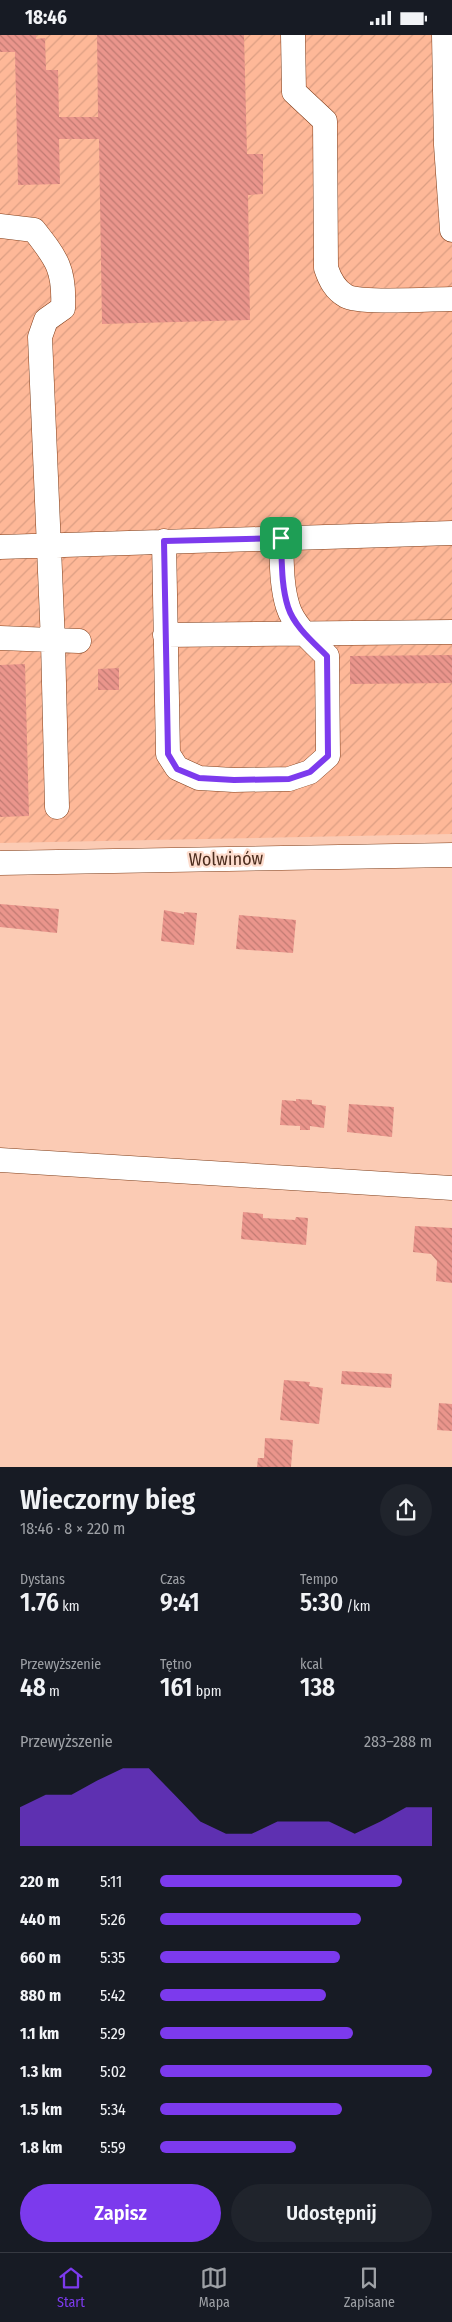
<!DOCTYPE html>
<html lang="pl">
<head>
<meta charset="utf-8">
<style>
  :root { --surface:#171b24; --page:#20242c; --text:#f1f3f6; --muted:#9ea1a6; --line:#363941; --accent:#7c3aed }
  body { margin:0; font-family:"Fira Sans Condensed",sans-serif; background:var(--page); color:var(--text); height:100vh; display:flex; flex-direction:column; font-size:19px; white-space:nowrap }
  * { box-sizing:border-box; margin:0 }
  p { font-size:16px; color:var(--muted) }
  .icon { flex:none; width:28px; height:28px; fill:none; stroke:currentColor; stroke-width:2; stroke-linecap:round; stroke-linejoin:round }
  .map { position:relative; height:1432px; overflow:hidden }
  .details { display:flex; flex-direction:column; background:var(--surface); flex:1 }
  .details>* { flex:none }
  .pin { position:absolute; display:grid; place-items:center; width:42px; height:42px; color:#fff; margin:-21px; border-radius:10px; box-shadow:0 2px 8px #0006 }
  .round { display:grid; place-items:center; flex:none; width:52px; height:52px; border-radius:26px; background:var(--page) }
  .overview { display:flex; align-items:center; justify-content:space-between; height:85px; padding:0 20px }
  h1 { font-size:28px; font-weight:600; line-height:38px }
  .figures { display:grid; grid-template-columns:repeat(3,1fr); gap:8px; height:85px; padding:5px 20px }
  .figures div { display:grid; align-content:center }
  .figures b { font-size:25px; font-weight:600 }
  .figures small { font-size:14px; font-weight:400 }
  .figures p { font-size:14px }
  .chart { height:140px; padding:10px 20px }
  .chart p { display:flex; justify-content:space-between }
  .chart svg { width:100%; height:90px; margin-top:5px; fill:var(--accent); opacity:.7 }
  .primary-button { display:flex; gap:10px; margin-top:auto; padding:10px 20px }
  .primary-button a { flex:1; height:58px; border-radius:30px; background:var(--accent); color:#fff; font-size:20px; font-weight:600; line-height:58px; text-align:center }
  .primary-button a+a { background:var(--page); color:var(--text) }
  ul { padding:0 20px; list-style:none; font-size:16px }
  li { display:grid; grid-template-columns:80px 60px 1fr; align-items:center; height:38px }
  li i { height:12px; border-radius:6px; background:var(--accent) }
  .status { display:flex; justify-content:space-between; align-items:center; height:35px; padding:0 25px; background:var(--surface); direction:ltr }
  .status svg { height:14px; fill:currentColor }
  .menu { display:flex; justify-content:space-around; align-items:center; height:70px; border-top:1px solid var(--line); background:var(--surface); font-size:14px; color:var(--muted) }
  .menu a { display:grid; justify-items:center; gap:2px }
  .menu .active { color:var(--accent) }
  .map>svg:first-child { display:block }
  .industrial { fill:url(#industrial-furrows) }
  .building { fill:url(#building-back-hatch) }
  .lines { fill:none; stroke-linecap:round; stroke-linejoin:round }
  .minor-casing { stroke:#803d18; stroke-width:25 }
  .minor { stroke:#fff; stroke-width:24 }
  .route-casing { stroke:#fff; stroke-width:10 }
  .route { stroke:#7c3aed; stroke-width:6 }
  .labels { text-anchor:middle; stroke-width:4.5; stroke-linejoin:round; paint-order:stroke }
  .street-label { font-size:18px; fill:#4c2d1e; stroke:#fddccd }
</style>
</head>
<body>
<div class="status"><b>18:46</b><svg viewBox="0 0 49 12"><path d="M0 12V9h3v3zM5 12V6h3v6zM10 12V3h3v9zM15 12V0h3v12zM26 1h20v11H26zM47 4h2v5h-2z"/></svg></div>
<div class="map">
<svg width="452" height="1432" viewBox="0 0 452 1432">
  <defs>
    <pattern id="industrial-furrows" width="10" height="10" patternUnits="userSpaceOnUse" patternTransform="scale(1.25)"><rect width="10" height="10" fill="#feb898"/><path d="M-1 1l2-2M0 10L10 0M9 11l2-2" fill="none" stroke="#db9e83"/></pattern>
    <pattern id="building-back-hatch" width="6" height="6" patternUnits="userSpaceOnUse" patternTransform="scale(1.25)"><rect width="6" height="6" fill="#ea958c"/><path d="M-1 5l2 2M0 0l6 6M5-1l2 2" fill="none" stroke="#c07a72"/></pattern>
  </defs>
  <rect width="100%" height="100%" fill="#fbcbb4"/>
  <path class="industrial" d="M 0,0 L 452,0 L 452,799 L 0,808 Z"/>
  <path class="building" d="M 0,0 L 36,0 L 36,4 L 45,3 L 46,35 L 58,35 L 59,82 L 98,82 L 97,0 L 244,0 L 247,119 L 263,119 L 263,159 L 248,160 L 250,285 L 102,289 L 99,104 L 59,104 L 60,149 L 18,150 L 15,17 L 0,17 Z
    M 452,620 L 452,648 L 350,649 L 350,621 Z
    M 25,629 L 29,781 L 0,782 L 0,630 Z
    M 119,633 L 119,655 L 98,655 L 98,634 Z
    M 0,869 L 59,874 L 57,898 L 0,892 Z
    M 164,875 L 184,879 L 184,877 L 197,878 L 194,910 L 161,906 Z
    M 239,880 L 296,885 L 293,918 L 236,914 Z
    M 296,1064 L 312,1065 L 312,1069 L 326,1071 L 324,1093 L 310,1091 L 310,1095 L 300,1095 L 300,1091 L 280,1090 L 282,1065 L 296,1066 Z
    M 349,1069 L 394,1072 L 392,1102 L 347,1097 Z
    M 243,1177 L 263,1179 L 263,1183 L 295,1185 L 296,1182 L 308,1183 L 306,1210 L 241,1204 Z
    M 415,1191 L 452,1193 L 452,1248 L 436,1246 L 437,1226 L 431,1219 L 413,1217 Z
    M 342,1336 L 392,1339 L 391,1353 L 341,1349 Z
    M 284,1345 L 310,1347 L 309,1351 L 323,1353 L 319,1389 L 280,1385 Z
    M 439,1368 L 452,1369 L 452,1396 L 437,1395 Z
    M 265,1403 L 293,1405 L 291,1432 L 257,1432 L 258,1423 L 264,1423 Z"/>
  <g class="lines">
    <defs>
      <path id="minor" d="M 293,0 L 294,57 L 325,86 L 326,233 C 330,245 335,255 346,261 C 360,269 432,264 452,264
        M 444,0 L 446,110 L 452,195
        M 0,191 L 34,195 C 57,224 65,235 63,273 L 46,285 L 40,302 L 53,607 L 57,772
        M 164,506 L 168,719 L 177,733 L 199,743 L 234,745 L 289,744 L 310,737 L 328,721 L 327,621 C 313,607 294,591 288,572 C 281,550 282,526 281,503
        M 0,512 L 452,498
        M 165,600 L 452,597
        M 0,603 L 79,606
        M 0,828 L 452,820
        M 0,1125 L 452,1153"/>
    </defs>
    <use href="#minor" class="minor-casing"/>
    <use href="#minor" class="minor"/>
  </g>
  <g class="lines">
    <defs>
      <path id="route" d="M 281,503 C 282,526 281,550 288,572 C 294,591 313,607 327,621 L 328,721 L 310,737 L 289,744 L 234,745 L 199,743 L 177,734 L 168,719 L 164,506 Z"/>
    </defs>
    <use href="#route" class="route-casing"/>
    <use href="#route" class="route"/>
  </g>
  <g class="labels">
    <g class="street-label">
      <text transform="translate(226 824) rotate(-1)" y="6">Wolwinów</text>
    </g>
  </g>
</svg>
<div class="pin" style="left:281px;top:503px;background:#1e9e55"><svg class="icon" aria-label="arrive" viewBox="0 0 24 24"><path d="M6 21V4h12l-3 4 3 4H6"/></svg></div>
</div>
<section class="details">
<div class="overview"><div><h1>Wieczorny bieg</h1><p>18:46 · 8 × 220 m</p></div><a class="round"><svg class="icon" aria-label="share" viewBox="0 0 24 24"><path d="M12 15V3M7 8l5-5 5 5M5 13v7h14v-7"/></svg></a></div>
<div class="figures">
<div><p>Dystans</p><b>1.76<small> km</small></b></div>
<div><p>Czas</p><b>9:41</b></div>
<div><p>Tempo</p><b>5:30<small> /km</small></b></div>
</div>
<div class="figures">
<div><p>Przewyższenie</p><b>48<small> m</small></b></div>
<div><p>Tętno</p><b>161<small> bpm</small></b></div>
<div><p>kcal</p><b>138</b></div>
</div>
<div class="chart"><p><span>Przewyższenie</span>283–288 m</p>
<svg viewBox="0 0 160 44" preserveAspectRatio="none"><path d="M0 44V25L10 19L20 19L30 12L40 6L50 6L60 19L70 32L80 38L90 38L100 32L110 32L120 32L130 38L140 32L150 25L160 25V44z"/></svg>
</div>
<ul>
<li><b>220 m</b>5:11<i style="width:89%"></i></li>
<li><b>440 m</b>5:26<i style="width:74%"></i></li>
<li><b>660 m</b>5:35<i style="width:66%"></i></li>
<li><b>880 m</b>5:42<i style="width:61%"></i></li>
<li><b>1.1 km</b>5:29<i style="width:71%"></i></li>
<li><b>1.3 km</b>5:02<i style="width:100%"></i></li>
<li><b>1.5 km</b>5:34<i style="width:67%"></i></li>
<li><b>1.8 km</b>5:59<i style="width:50%"></i></li>
</ul>
<div class="primary-button"><a>Zapisz</a><a>Udostępnij</a></div>
</section>
<nav class="menu">
<a class="active"><svg class="icon" aria-label="home" viewBox="0 0 24 24"><path d="M3 11l9-7 9 7M6 9v11h12V9"/></svg>Start</a>
<a><svg class="icon" aria-label="map" viewBox="0 0 24 24"><path d="M3 6l6-2 6 2 6-2v14l-6 2-6-2-6 2zM9 4v14M15 6v14"/></svg>Mapa</a>
<a><svg class="icon" aria-label="saved" viewBox="0 0 24 24"><path d="M7 4h10v16l-5-4-5 4z"/></svg>Zapisane</a>
</nav>
</body>
</html>
